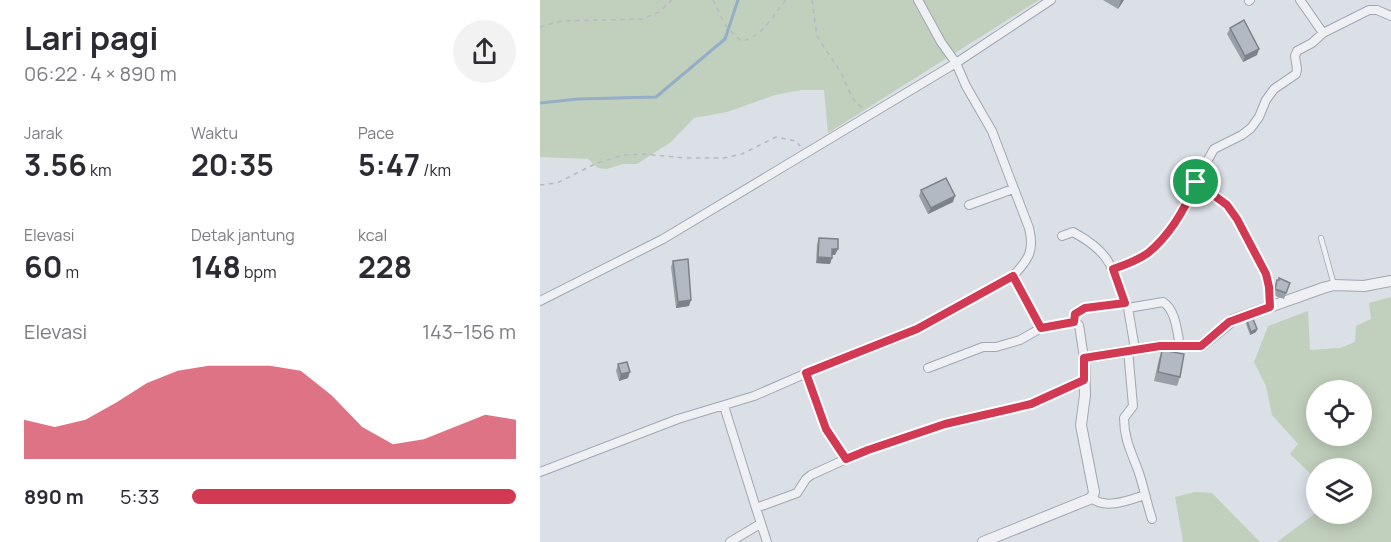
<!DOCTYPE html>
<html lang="id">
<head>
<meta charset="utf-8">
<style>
  :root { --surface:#fff; --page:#f2f2f3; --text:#2b2b33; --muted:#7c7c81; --accent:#d23953 }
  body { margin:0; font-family:Manrope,sans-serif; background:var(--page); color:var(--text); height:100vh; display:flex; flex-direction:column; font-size:22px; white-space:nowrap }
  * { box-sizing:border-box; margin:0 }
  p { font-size:20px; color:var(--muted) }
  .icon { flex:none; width:33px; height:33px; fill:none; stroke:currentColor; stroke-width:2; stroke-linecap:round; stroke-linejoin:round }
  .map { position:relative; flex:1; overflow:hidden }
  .drawer { display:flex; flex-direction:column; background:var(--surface); width:540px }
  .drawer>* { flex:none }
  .fabs { position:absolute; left:766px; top:380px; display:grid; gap:12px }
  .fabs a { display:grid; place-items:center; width:66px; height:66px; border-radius:50%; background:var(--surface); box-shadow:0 3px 15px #0003; font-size:30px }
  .pin { position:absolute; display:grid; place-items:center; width:51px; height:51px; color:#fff; margin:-26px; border:3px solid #fff; border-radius:50%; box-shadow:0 2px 6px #0007 }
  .round { display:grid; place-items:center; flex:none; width:63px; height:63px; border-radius:32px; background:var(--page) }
  .headline { display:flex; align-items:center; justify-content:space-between; height:102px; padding:0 24px }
  h1 { font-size:33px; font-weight:700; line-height:45px }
  .metrics { display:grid; grid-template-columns:repeat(3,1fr); gap:9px; height:102px; padding:6px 24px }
  .metrics div { display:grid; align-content:center }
  .metrics b { font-size:30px; font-weight:700 }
  .metrics small { font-size:16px; font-weight:400 }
  .metrics p { font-size:16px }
  .chart { height:168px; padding:12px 24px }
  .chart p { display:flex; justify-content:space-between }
  .chart svg { width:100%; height:108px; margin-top:6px; fill:var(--accent); opacity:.7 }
  ul { padding:0 24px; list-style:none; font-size:20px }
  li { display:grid; grid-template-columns:96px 72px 1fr; align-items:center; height:45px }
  li i { height:15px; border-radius:8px; background:var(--accent) }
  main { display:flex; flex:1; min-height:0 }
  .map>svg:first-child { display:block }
  .green { fill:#c1d0bc; fill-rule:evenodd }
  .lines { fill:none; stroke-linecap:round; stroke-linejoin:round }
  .stream { stroke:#94aec8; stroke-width:3 }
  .service-casing { stroke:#a1a6b0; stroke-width:6 }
  .minor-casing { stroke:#a1a6b0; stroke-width:10 }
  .tertiary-casing { stroke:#a1a6b0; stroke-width:12 }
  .path { stroke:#b6bac0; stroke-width:1.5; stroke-dasharray:4.5 4.5; stroke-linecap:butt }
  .service { stroke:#eef0f4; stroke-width:4.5 }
  .minor { stroke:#eef0f4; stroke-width:8 }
  .tertiary { stroke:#eef0f4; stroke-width:10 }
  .wall { fill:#999fa8 }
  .shaded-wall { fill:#7d8288 }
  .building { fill:#b2b9c3; stroke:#7d8288; stroke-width:1.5 }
  .route-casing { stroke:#fff; stroke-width:12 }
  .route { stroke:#d23953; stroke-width:8 }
</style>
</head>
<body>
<main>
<section class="drawer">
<div class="headline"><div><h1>Lari pagi</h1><p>06:22 · 4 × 890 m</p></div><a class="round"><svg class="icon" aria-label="share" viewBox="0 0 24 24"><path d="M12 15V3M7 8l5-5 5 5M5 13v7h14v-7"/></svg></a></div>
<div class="metrics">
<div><p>Jarak</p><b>3.56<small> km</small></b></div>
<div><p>Waktu</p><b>20:35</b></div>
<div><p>Pace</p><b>5:47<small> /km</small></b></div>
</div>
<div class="metrics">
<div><p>Elevasi</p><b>60<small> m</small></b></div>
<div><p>Detak jantung</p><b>148<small> bpm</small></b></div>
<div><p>kcal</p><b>228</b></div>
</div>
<div class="chart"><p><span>Elevasi</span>143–156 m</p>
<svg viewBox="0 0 160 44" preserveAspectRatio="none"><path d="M0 44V28L10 31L20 28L30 21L40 13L50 8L60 6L70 6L80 6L90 8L100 18L110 31L120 38L130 36L140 31L150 26L160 28V44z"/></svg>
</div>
<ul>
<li><b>890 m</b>5:33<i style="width:100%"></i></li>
</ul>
</section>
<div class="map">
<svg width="851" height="542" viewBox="0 0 851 542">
  <rect width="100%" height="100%" fill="#dbdfe6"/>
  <path class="green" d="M 0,0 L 499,0 L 288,133 L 284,90 L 262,90 L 235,95 L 187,112 L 154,118 L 131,142 L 97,164 L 83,164 L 67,169 L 58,168 L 48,159 L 0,157 Z
    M 851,297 L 851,542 L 737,542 L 777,512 L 822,513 L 822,468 L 777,468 L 777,480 L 750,454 L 758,444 L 732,415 L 726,386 L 714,362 L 728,326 L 768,311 L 770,350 L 800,348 L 815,342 L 816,326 L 831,319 L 829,303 ZM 777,390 L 822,390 L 822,435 L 777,435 Z
    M 655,492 L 672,493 L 720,542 L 643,542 L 635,497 Z"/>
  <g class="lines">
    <path class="stream" d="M 0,103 L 38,99 L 116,97 L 185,39 L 198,0"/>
    <defs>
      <path id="service" d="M 781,238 L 794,285"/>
      <path id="minor" d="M 760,0 L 783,33
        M 709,1 L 710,0
        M 429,205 L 473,189
        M 522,236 L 533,232 C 570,252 572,266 585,303
        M 573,269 C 585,265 598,260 608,253 C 630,235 646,207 656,181
        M 473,276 C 488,260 495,251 489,228 L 452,131 L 426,86 L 416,63 L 511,0
        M 0,301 L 123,239 L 416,63 L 401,42 L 378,0
        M 731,307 L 729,287 L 726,274 L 697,219 L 687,205 L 656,181 L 674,149 L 702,135 L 711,128 L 719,117 L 726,100 L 734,89 L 756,74 L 757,69 L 755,56 L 757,51 L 772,43 L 783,33 L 829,10 L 837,10 L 851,16
        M 534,322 L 535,313 L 545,308 L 585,303 L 587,307
        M 595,349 L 588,308 L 623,302 C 636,310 637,332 640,346
        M 588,350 L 593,406 L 584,418 C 584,440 592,453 599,473 C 604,488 607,504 612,519
        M 388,368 L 443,347 L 456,347 L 480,340 L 501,328
        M 266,373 L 286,429 L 306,459
        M 184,406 L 216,508
        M 0,472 L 138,419 L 214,396 L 283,366 L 359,337 L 390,323 L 473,276 L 501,328 L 534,322 L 539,325 L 544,358
        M 552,498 C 565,510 590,500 605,495
        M 190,542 L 220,524
        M 227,542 L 216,508 L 257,493 L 266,479 L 271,475 L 328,449 L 405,424 L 491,404 L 544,380"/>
      <path id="tertiary" d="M 443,542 L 552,498 L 554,492 L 541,425 L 545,395 L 544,358 L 620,346 L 661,346 L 693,320 L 783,288 L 794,285 L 824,286 L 851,281"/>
    </defs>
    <use href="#service" class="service-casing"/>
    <use href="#minor" class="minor-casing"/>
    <use href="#tertiary" class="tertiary-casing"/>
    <path class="path" d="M 173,0 L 185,25 L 201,41 C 221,39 234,14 246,0
      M 272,0 L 277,36 L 301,73 L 312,97 L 317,104 L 324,108
      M 0,27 L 21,21 L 102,19 L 119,12 L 132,0
      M 0,185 L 17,183 L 57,163 L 84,155 L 102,154 L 146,158 L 184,158 L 202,154 L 236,137 L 256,141 L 260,146"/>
    <use href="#service" class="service"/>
    <use href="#minor" class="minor"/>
    <use href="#tertiary" class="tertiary"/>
  </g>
  <path class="wall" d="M 563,0 L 584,0 L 578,9 Z
    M 690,28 L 717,55 L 703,62 L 687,34 Z
    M 381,190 L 413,202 L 388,214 L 379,196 Z
    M 279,238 L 295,255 L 292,255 L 290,264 L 276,263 L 277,244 Z
    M 133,261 L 149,306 L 136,308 L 131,267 Z
    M 737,280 L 750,283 L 744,299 L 733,295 Z
    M 707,321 L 717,329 L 716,332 L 710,335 L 706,324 Z
    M 622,350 L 640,377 L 637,386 L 614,381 L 619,359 Z
    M 78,364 L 88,378 L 79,381 L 76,371 Z"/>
  <path class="shaded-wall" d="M 581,0 L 584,0 L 578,9 Z
    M 719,49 L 717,55 L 703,62 L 705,56 Z
    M 415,196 L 413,202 L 388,214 L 391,208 Z
    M 292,249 L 298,249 L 295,255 L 290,255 Z
    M 278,257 L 292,258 L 290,264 L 276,263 Z
    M 151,300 L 149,306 L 136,308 L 138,302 Z
    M 717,329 L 716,332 L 710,335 L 711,332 Z
    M 90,372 L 88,378 L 79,381 L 81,374 Z"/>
  <path class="building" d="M 704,20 L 719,49 L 705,56 L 690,28 Z
    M 406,178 L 415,196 L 391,208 L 381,190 Z
    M 279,238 L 298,239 L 298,249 L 292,249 L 292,258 L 278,257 Z
    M 148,259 L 151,300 L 138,302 L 133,261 Z
    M 739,278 L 750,283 L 746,293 L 735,289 L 737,280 L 739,280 Z
    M 713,319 L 717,329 L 711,332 L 707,321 Z
    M 622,350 L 644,354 L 640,377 L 618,372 Z
    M 87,362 L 90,372 L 81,374 L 78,364 Z"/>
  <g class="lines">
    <defs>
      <path id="route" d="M 656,182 L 687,205 L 697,219 L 726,274 L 729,287 L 730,307 L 689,322 L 661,346 L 620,346 L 544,358 L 544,380 L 491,404 L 405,424 L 328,450 L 306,459 L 286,429 L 266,373 L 377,329 L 473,276 L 501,328 L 534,322 L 535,314 L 545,308 L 585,303 L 573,269 C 585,265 598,260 608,253 C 630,235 646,207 656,182 Z"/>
    </defs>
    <use href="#route" class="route-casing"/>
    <use href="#route" class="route"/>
  </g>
</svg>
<div class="fabs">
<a><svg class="icon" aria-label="locate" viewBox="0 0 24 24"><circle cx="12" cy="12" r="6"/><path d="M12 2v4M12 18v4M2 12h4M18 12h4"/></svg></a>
<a><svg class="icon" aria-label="layers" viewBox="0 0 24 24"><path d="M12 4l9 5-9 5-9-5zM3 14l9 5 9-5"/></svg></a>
</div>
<div class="pin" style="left:656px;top:182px;background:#1e9e55"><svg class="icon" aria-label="arrive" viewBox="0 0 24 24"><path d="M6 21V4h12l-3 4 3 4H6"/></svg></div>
</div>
</main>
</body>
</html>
